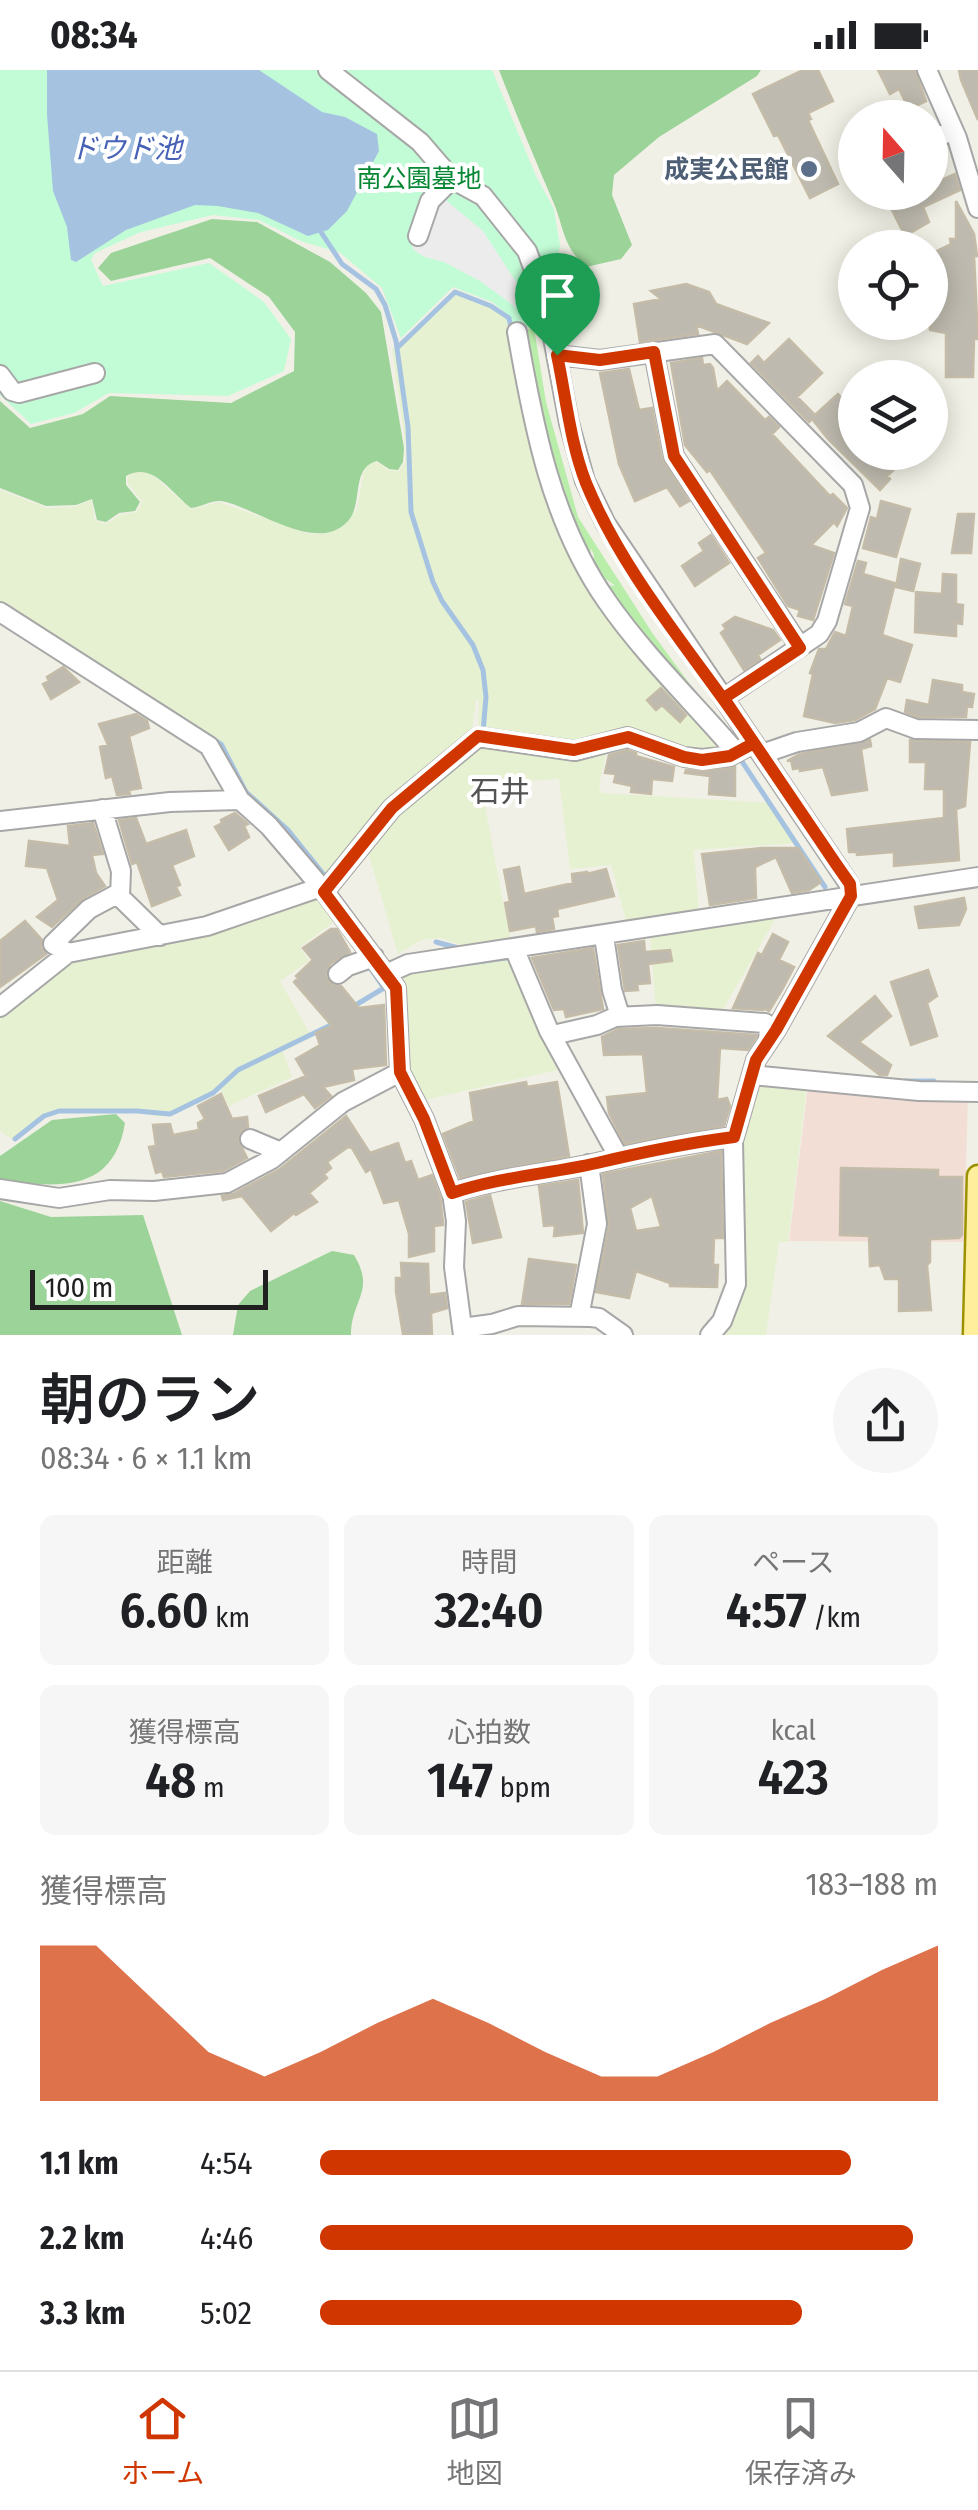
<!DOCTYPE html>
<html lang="ja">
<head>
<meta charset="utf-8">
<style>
  :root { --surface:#fff; --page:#f6f6f6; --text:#202124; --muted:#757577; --line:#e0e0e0; --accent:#d03700 }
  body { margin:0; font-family:"Fira Sans Condensed","Noto Sans JP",sans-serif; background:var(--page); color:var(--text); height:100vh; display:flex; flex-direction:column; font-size:38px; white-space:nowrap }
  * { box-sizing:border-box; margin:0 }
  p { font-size:32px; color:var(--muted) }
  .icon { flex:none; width:55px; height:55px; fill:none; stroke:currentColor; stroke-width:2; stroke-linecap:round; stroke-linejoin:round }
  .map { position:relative; height:1265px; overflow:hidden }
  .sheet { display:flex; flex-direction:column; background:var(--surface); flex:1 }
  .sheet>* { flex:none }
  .needle { width:65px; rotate:340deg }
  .fabs { position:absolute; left:838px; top:30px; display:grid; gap:20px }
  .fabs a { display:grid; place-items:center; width:110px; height:110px; border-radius:50%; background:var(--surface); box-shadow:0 5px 25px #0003; font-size:50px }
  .scale { position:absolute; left:30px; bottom:25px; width:238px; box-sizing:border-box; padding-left:10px; border:5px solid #202020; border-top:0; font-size:28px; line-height:35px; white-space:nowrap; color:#202020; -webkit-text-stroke:8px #fff; paint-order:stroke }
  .pin { position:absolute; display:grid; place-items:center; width:85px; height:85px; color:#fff; margin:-102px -42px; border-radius:50% 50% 50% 0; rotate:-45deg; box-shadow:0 0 10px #0007 }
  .pin .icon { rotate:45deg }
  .round { display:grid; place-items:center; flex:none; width:105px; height:105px; border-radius:52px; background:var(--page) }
  .summary { display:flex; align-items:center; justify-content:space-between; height:170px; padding:0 40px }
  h1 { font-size:55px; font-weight:600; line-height:75px }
  .figures { display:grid; grid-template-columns:repeat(3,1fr); gap:15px; height:170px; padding:10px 40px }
  .figures div { display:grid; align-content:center; border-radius:15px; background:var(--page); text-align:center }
  .figures b { font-size:50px; font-weight:600 }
  .figures small { font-size:28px; font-weight:400 }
  .figures p { font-size:28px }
  .chart { height:280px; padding:20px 40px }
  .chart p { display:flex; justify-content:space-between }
  .chart svg { width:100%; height:180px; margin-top:10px; fill:var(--accent); opacity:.7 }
  ul { padding:0 40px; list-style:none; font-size:32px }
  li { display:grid; grid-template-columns:160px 120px 1fr; align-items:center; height:75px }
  li i { height:25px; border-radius:12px; background:var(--accent) }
  .status { display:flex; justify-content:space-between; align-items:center; height:70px; padding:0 50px; background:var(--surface); direction:ltr }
  .status svg { height:28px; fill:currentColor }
  .dock { display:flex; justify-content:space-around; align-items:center; height:140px; border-top:2px solid var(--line); background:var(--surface); font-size:28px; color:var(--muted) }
  .dock a { display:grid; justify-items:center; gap:5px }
  .dock .on { color:var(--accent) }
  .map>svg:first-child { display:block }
  .commercial { fill:#f2ded5 }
  .farmland { fill:#e6f1d1 }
  .grass { fill:#b9edaa }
  .forest { fill:#9bd399 }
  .park { fill:#c2fcd6 }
  .parking { fill:#ececec }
  .water { fill:#a5c3e1 }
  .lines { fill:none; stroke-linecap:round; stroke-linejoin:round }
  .stream { stroke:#a5c3e1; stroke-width:5 }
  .building { fill:#bebaaf; stroke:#c4bca8; stroke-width:2.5; fill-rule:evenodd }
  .minor-casing { stroke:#a7a7a7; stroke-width:22 }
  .major-casing { stroke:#9c9200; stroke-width:25 }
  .minor { stroke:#fff; stroke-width:18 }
  .major { stroke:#ffef9d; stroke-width:20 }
  .route-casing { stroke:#fff; stroke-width:20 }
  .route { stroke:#d03700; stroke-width:12 }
  .service-dot { fill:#5c6f8a; stroke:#fff; stroke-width:4 }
  .labels { text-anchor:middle; stroke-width:8; stroke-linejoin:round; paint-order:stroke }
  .service-label { font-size:25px; font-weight:bold; fill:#4e5e75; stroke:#fff; text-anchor:end }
  .park-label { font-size:25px; fill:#068733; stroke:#fff }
  .water-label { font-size:28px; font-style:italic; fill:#4661b6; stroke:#fff }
  .quarter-label { font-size:30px; fill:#535353; stroke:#fff }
</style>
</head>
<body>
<div class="status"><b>08:34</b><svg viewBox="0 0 49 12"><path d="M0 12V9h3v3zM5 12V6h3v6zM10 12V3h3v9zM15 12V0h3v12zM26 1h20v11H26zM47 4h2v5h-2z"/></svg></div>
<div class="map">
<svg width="978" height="1265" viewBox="0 0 978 1265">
  <rect width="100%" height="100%" fill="#f1f0e6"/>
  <path class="commercial" d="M 808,1016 L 968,1023 L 964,1172 L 789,1171 Z"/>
  <path class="farmland" d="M 454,221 L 492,234 L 510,248 L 529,349 L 587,508 L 724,677 L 712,687 L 645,669 L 576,679 L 478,662 L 479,631 L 476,630 L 471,667 L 326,814 L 243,725 L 219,677 L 0,535 L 0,420 L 47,438 L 77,436 L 91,430 L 95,450 L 106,454 L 120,445 L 136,442 L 140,437 L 142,431 L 128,414 L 128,406 L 138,401 L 149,402 L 191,439 L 219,432 L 305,463 L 323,464 L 342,457 L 357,439 L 364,401 L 368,394 L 377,392 L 388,400 L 399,401 L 405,393 L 406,378 L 392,280 Z
    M 477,669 L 543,675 L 609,671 L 599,716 L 602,723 L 772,733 L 799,773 L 694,780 L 699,843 L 627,854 L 611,795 L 570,799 L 559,709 L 523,711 L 482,720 L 510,869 L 502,870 L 503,875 L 467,877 L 440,868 L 421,870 L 398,884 L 366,776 L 387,747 Z
    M 317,823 L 338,849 L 300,877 L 309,891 L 280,911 L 311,966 L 283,982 L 292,1007 L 229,1036 L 220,1019 L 171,1045 L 160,1047 L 136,1042 L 59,1043 L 44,1048 L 15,1071 L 0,1061 L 0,941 L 60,893 L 107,880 L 107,886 L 112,887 L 113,879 L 200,862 L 202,866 L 245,847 L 247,852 L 257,851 L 255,844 Z
    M 778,845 L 719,946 L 656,941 L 650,865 Z
    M 514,883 L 567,998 L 420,1031 L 405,1001 L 405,959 L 399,905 Z
    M 754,1013 L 807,1015 L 788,1172 L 779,1172 L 766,1265 L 717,1265 L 725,1254 L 738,1072 Z"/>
  <path class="grass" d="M 534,258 L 546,332 L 578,447 L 653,564 L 736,677 L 599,514 L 615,516 C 609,509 599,509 595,498 C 593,490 596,487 591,479 L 589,494 L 539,361 L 551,377 L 549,368 L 538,355 L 520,260 Z"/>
  <path class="forest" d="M 499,0 L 761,0 L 757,6 L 659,67 L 614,105 L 612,125 L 632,175 L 621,189 L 586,197 C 561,174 565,158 552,129 C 534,87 516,44 499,0 Z
    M 212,149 L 257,152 L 330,192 L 366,223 L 381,242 L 404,378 L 403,392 L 398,400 L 389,399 L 377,391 C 350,398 364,433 348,451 C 317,486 254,436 221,431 C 211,430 201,437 191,438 C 170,422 153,391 126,406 L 126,415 L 140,432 L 135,441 L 119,443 L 106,452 L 97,450 L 92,429 L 76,435 L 46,436 L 0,418 L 0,331 L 30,358 L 83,344 L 110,326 L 231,333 L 294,301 L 295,262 L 269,227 L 210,188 L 111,211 L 98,198 L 111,183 Z
    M 116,1044 L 125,1053 C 113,1125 56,1117 0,1110 L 0,1086 L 52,1050 Z
    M 0,1131 L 51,1147 L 143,1145 L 182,1265 L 0,1265 Z
    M 332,1181 L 354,1185 C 376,1221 351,1230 351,1265 L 233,1265 L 238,1235 L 250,1221 Z"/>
  <path class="park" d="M 0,0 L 492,0 L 536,106 L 554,139 L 560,175 L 556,200 L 532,229 L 533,256 L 514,261 L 511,247 L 492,232 L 453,217 L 401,268 L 382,218 L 339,182 L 303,172 L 259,150 L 213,145 L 141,162 L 95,183 L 91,190 L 103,216 L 209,193 L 264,232 L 291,269 L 284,301 L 228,326 L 109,323 L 74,343 L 31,354 L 0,325 Z"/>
  <path class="parking" d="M 442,127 L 483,161 L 528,230 L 533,250 L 480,211 L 444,192 L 424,187 L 413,179 L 411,171 Z"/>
  <path class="water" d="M 47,0 L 259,0 L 322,42 L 345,47 L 377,64 L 379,81 L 347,141 L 328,160 L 308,166 L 258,143 L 218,136 L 195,135 L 126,160 L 76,192 L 71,190 L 67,157 L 53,121 L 47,45 Z"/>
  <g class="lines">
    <path class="stream" d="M 317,156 L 342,194 L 376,219 L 385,235 L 396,271 L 408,357 L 411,442 L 433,512 L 442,531 L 473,575 L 483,600 L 486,627 L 483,662
      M 397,278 L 455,222 L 491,236 L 509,248 L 512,263
      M 159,634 L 221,674 L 246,722 L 288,760 L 325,806 L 329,803
      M 741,690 L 825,817
      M 436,872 L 462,879
      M 462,894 L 514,887
      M 354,936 L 384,918 L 371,899
      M 905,1011 L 934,1011
      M 15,1069 L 44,1046 L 59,1041 L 137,1041 L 170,1044 L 213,1023 L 238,1000 L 335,953"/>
  </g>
  <path class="building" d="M 803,0 L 818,0 L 833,31 L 808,43 L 811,49 L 808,50 L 838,114 L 810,128 L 778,65 L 774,66 L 753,24 Z
    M 878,0 L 915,0 L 926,31 L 909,39 L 899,19 L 890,24 Z
    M 959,0 L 978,0 L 978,50 L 961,10 Z
    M 955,104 L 960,120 L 923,137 L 929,152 L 905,166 L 887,130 L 901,122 L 936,122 L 932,114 Z
    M 956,131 L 974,164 L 977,186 L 974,186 L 978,269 L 974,269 L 973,307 L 946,307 L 946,263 L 930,260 L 930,232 L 940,233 L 943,220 L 937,181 L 951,174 L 950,169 L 956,169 Z
    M 686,214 L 709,222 L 716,234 L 769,253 L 747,274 L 696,255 L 698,264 L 640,272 L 634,234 L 661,229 L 651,221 Z
    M 789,269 L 822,303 L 797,327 L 815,345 L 838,324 L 855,343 L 855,382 L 885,382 L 898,396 L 887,406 L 890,409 L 880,420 L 828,369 L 812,349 L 809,352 L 751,293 L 758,286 L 764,293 Z
    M 702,288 L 703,295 L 710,294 L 713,298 L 717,321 L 727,311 L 765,350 L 769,347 L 779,357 L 772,364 L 830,426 L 833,424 L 847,438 L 837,456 L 834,452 L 811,475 L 834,483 L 813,550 L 798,546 L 800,540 L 788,536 L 758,488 L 766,483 L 710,400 L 707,402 L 685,375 L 671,293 Z
    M 629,299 L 639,340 L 652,338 L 662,389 L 689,431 L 680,436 L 667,417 L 635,431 L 619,394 L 600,303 Z
    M 881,431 L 910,439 L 896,487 L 863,478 L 871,447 L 877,449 Z
    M 958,444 L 974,444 L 971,483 L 952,483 Z
    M 711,465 L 729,493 L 695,516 L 682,496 L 704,481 L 699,473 Z
    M 901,489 L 920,494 L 913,521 L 896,517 Z
    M 858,491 L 866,493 L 863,504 L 895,513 L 882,565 L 912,575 L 900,612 L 887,608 L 875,639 L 855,650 L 835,653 L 804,646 L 813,604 L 810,603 L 819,579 L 826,579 L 835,562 L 846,566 L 853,536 L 845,534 Z
    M 943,504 L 956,505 L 956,534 L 963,535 L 962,554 L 956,553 L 956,566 L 915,562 L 916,522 L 942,524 Z
    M 735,547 L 773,560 L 780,570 L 758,585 L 760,589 L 744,600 L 721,563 L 726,559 L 723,555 Z
    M 63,597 L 79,612 L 51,629 L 43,614 L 49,611 L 47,607 Z
    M 933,610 L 962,615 L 962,622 L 974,624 L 972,637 L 967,636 L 966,647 L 918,647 L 905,642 L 907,630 L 929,635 Z
    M 661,618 L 686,645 L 680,652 L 662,635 L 656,640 L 647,630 Z
    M 136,644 L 147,651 L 149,658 L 129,666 L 141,718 L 129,720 L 130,724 L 117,725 L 112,706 L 106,708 L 100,677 L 108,675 L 99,654 Z
    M 870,670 L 871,676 L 861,679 L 867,720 L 832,725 L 823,697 L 800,701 L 800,698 L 793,699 L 791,690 L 787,691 L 800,684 Z
    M 910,670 L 970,672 L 965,736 L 956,739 L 959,790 L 894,796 L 894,782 L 857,785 L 857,782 L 849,782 L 847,759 L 944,748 L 944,719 L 925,719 L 926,692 L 910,692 Z
    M 627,680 L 636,683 L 636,686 L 674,697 L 672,711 L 652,709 L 651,724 L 631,722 L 632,716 L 614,712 L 616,704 L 605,703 L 609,685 Z
    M 735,697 L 735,726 L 709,724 L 710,706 L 685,703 L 686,700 L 703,701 Z
    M 235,743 L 248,754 L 244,756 L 249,767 L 229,780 L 215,757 L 222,753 L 221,750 Z
    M 136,748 L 146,774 L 186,760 L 194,786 L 172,795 L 180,815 L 176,817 L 180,825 L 152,836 L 137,792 L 132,794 L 119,750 Z
    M 93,753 L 103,784 L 92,785 L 96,803 L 105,816 L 81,830 L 52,857 L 37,847 L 58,830 L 47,798 L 26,796 L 29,771 L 70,776 L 68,756 Z
    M 762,778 L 798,778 L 821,812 L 809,820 L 792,823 L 776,787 L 755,797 L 756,828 L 710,835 L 702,784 Z
    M 519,797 L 524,824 L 573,813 L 572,804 L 587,802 L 587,804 L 606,799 L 614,826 L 557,839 L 558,846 L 552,847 L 554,859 L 537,862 L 536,856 L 510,861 L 505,833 L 510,832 L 504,800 Z
    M 964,828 L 966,839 L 959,855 L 919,858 L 915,837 Z
    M 25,851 L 42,870 L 41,878 L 46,884 L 0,917 L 0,871 Z
    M 331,859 L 337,859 L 350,882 L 330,894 L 326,907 L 333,915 L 341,916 L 359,938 L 384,935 L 386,995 L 352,999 L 354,1010 L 323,1017 L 331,1026 L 315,1038 L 304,1024 L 266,1042 L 259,1026 L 306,1006 L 296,989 L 320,975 L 316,963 L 332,956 L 294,912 L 298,908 L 296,906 L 313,890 L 303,878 Z
    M 773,864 L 788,872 L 779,890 L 794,897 L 782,920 L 769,941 L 763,938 L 763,940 L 733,938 L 758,883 L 762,885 Z
    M 644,871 L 645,882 L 670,880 L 672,891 L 648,894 L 650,913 L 637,914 L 638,920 L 625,921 L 618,875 Z
    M 593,878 L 603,939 L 566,947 L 564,939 L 554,940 L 532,888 Z
    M 928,900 L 937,926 L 927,933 L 937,966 L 911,975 L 891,912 Z
    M 875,926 L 891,946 L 859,972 L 891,995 L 887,1005 L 880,1005 L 828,966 Z
    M 657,958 L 756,965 L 756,968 L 748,980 L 720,978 L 717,1030 L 727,1028 L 730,1036 L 724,1056 L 625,1074 L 609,1043 L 607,1027 L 647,1023 L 643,984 L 604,985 L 602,967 L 618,959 Z
    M 526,1012 L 527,1017 L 557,1012 L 569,1086 L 460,1108 L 443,1064 L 474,1051 L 470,1023 Z
    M 221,1024 L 232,1049 L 247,1047 L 248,1057 L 242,1060 L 238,1070 L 247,1088 L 223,1101 L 164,1107 L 162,1101 L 156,1103 L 149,1077 L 156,1076 L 153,1055 L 170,1054 L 173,1065 L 199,1060 L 198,1053 L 205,1049 L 198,1036 Z
    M 346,1046 L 370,1083 L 398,1073 L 405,1093 L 411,1091 L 418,1110 L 432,1105 L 440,1126 L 443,1152 L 443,1155 L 434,1156 L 434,1181 L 409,1187 L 409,1164 L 399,1130 L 384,1133 L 371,1099 L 366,1102 L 352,1078 L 348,1077 L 327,1092 L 331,1098 L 324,1104 L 327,1108 L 309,1123 L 317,1132 L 296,1145 L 294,1143 L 271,1161 L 242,1126 L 223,1130 L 222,1126 L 233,1124 L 280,1099 Z
    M 721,1081 L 723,1168 L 714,1168 L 713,1195 L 718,1195 L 717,1217 L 670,1216 L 670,1213 L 636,1201 L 629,1228 L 596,1222 L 609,1156 L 603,1104 ZM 652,1126 L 661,1157 L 636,1161 L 630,1138 Z
    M 841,1098 L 938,1100 L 938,1107 L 962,1107 L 962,1165 L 959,1168 L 930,1169 L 930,1192 L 927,1195 L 931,1240 L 899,1241 L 899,1209 L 885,1209 L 880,1195 L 870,1196 L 869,1166 L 840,1165 Z
    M 578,1110 L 583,1163 L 554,1166 L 555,1155 L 544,1156 L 539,1116 Z
    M 490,1125 L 501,1167 L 473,1173 L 466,1132 Z
    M 529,1189 L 576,1195 L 572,1218 L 568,1217 L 572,1220 L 569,1234 L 522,1234 Z
    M 401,1193 L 428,1194 L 429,1225 L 445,1223 L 447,1238 L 431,1243 L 432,1265 L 403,1264 L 396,1222 L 396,1208 L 402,1208 Z"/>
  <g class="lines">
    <defs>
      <path id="minor" d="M 328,0 L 420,72 L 452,109 L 483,126 L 527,181 L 547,236 L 569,353 L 585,411 L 606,454 L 849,814 L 851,826 L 776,960 L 756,990 L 733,1071 L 736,1214 L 722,1251 L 710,1265
        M 927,0 L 957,68 L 978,138
        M 930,71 L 953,60
        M 418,166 L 430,131 L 452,109
        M 517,262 C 533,354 551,451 606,530 C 644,585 693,632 736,682
        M 654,283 L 674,386 L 800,577
        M 557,285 L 600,290 L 715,274 L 853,415 L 860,438 L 827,551 L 819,564 L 724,628
        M 0,305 L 12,321 L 19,323 L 95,303
        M 0,542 L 209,676 L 240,730
        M 762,684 L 797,672 L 859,662 L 886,648 L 916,659 L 978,660
        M 102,739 L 121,801 L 120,827 L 160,866
        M 0,751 L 170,732 L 240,730 L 269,756 L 321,817 L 396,918 L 400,1002 L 424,1049 L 452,1123 L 456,1151 L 454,1197 L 463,1265
        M 324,822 L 392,738 L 478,667 L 575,681 L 628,667 L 684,687 L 702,689 L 730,686 L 754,673
        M 604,866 L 612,920 L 620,946
        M 514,878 L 549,961 L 618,1086
        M 68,883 L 53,874 L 89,839 L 119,823
        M 338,904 L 348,896 L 374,887
        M 386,904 L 408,894 L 978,807
        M 0,937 L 68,883 L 207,856 L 321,817
        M 553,965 L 597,955 L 615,947 L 657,945 L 765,953 L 769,956 L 768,972
        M 752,1005 L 919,1021 L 978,1022
        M 250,1069 L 281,1082
        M 0,1119 L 59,1128 L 110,1120 L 154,1121 L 227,1113 L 272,1089 L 343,1032 L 400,1002
        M 452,1123 C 499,1107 548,1104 597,1093 C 643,1082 687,1073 734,1067
        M 579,1247 L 597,1154 L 589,1094
        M 462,1258 L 492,1254 L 518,1246 L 591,1247 L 599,1248 L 623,1265"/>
      <path id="major" d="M 974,1265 L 978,1106"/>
    </defs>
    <use href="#minor" class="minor-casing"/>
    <use href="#major" class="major-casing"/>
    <use href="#minor" class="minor"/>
    <use href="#major" class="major"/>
  </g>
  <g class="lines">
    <defs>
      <path id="route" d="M 557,285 C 566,327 570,372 586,413 C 625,508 698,589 754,673 L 730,686 L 702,690 L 684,687 L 628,667 L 574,680 L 478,666 L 392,738 L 324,822 L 396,918 L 400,1002 L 424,1049 L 452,1123 C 500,1107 548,1104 597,1093 C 643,1082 687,1073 734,1067 L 756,990 L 776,960 L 851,826 L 850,814 L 836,794 L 725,630 L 724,628 L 800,578 L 674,386 L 654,282 L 600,290 L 557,285"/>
    </defs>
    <use href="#route" class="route-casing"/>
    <use href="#route" class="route"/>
  </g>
  <circle class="service-dot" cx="809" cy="99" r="10"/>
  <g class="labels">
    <g class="service-label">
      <text x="789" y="108">成実公民館</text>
    </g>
    <g class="park-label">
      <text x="419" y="117">南公園墓地</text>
    </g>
    <g class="water-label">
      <text x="126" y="88">ドウド池</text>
    </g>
    <g class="quarter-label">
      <text x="500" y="732">石井</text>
    </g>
  </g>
</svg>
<div class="fabs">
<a><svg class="needle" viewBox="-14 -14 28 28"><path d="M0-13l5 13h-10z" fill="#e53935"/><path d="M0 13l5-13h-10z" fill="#757577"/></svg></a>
<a><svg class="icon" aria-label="locate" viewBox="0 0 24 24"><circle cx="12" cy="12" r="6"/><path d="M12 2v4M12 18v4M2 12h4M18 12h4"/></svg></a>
<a><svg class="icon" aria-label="layers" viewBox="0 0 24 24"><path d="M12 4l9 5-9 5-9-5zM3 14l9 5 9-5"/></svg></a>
</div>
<div class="scale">100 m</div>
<div class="pin" style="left:557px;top:285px;background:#1e9e55"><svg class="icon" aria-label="arrive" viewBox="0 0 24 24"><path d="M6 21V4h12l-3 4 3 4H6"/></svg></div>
</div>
<section class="sheet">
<div class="summary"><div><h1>朝のラン</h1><p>08:34 · 6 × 1.1 km</p></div><a class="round"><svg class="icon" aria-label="share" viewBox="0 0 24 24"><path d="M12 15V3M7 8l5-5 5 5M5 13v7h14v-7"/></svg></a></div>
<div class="figures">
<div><p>距離</p><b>6.60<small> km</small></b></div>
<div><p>時間</p><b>32:40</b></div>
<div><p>ペース</p><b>4:57<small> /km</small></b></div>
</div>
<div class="figures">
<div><p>獲得標高</p><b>48<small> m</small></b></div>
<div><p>心拍数</p><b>147<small> bpm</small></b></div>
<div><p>kcal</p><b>423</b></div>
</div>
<div class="chart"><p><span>獲得標高</span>183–188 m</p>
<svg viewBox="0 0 160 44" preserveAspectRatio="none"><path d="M0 44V6L10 6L20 19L30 32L40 38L50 32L60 25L70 19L80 25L90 32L100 38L110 38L120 32L130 25L140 19L150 12L160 6V44z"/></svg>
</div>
<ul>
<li><b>1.1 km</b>4:54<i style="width:86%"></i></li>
<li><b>2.2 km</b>4:46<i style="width:96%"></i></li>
<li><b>3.3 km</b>5:02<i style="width:78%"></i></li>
</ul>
</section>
<nav class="dock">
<a class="on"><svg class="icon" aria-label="home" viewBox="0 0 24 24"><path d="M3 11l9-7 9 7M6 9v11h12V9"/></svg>ホーム</a>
<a><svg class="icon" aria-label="map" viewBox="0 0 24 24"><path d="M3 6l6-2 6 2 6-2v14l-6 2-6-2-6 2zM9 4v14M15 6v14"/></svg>地図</a>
<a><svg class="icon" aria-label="saved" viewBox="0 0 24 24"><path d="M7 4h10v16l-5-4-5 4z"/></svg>保存済み</a>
</nav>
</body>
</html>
